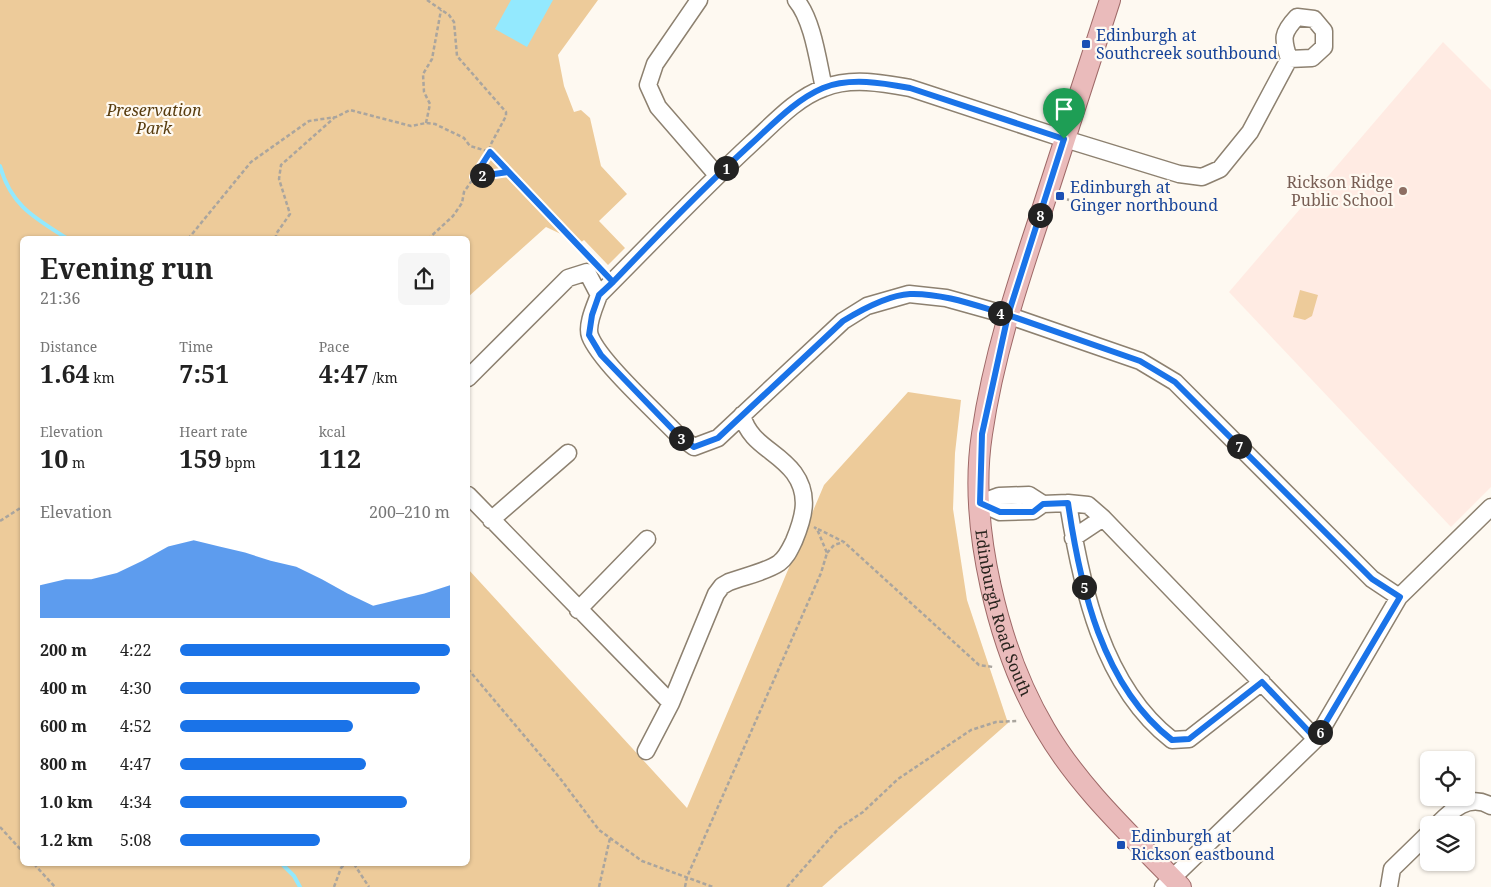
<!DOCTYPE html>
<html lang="en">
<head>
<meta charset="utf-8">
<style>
  :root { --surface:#fff; --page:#f6f6f6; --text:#222; --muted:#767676; --accent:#1a73e8 }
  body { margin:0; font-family:"Noto Serif",serif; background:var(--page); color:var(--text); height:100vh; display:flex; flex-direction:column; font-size:19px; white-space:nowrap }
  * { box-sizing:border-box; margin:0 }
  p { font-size:16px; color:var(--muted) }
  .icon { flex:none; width:28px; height:28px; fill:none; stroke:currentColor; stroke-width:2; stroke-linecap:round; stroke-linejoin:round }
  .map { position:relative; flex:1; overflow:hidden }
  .sheet { position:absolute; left:20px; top:236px; width:450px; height:630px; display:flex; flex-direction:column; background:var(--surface); border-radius:8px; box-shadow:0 1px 4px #0004 }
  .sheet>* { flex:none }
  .buttons { position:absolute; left:1420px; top:751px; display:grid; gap:10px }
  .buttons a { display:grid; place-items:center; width:55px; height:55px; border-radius:8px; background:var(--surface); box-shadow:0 1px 4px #0004; font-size:25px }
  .pin { position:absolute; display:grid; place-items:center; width:42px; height:42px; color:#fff; margin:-51px -21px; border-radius:50% 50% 50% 0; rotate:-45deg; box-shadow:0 0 5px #0007 }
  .pin .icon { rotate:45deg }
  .km { position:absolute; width:25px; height:25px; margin:-12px; border-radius:50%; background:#222; color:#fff; font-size:14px; line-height:25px; text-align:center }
  .round { display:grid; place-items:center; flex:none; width:52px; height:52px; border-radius:8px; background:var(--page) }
  .head { display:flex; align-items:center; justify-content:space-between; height:85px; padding:0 20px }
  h1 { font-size:28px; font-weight:700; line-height:38px }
  .figures { display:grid; grid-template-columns:repeat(3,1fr); gap:8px; height:85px; padding:5px 20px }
  .figures div { display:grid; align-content:center }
  .figures b { font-size:25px; font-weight:700 }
  .figures small { font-size:14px; font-weight:400 }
  .figures p { font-size:14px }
  .chart { height:140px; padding:10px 20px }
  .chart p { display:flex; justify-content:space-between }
  .chart svg { width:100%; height:90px; margin-top:5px; fill:var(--accent); opacity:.7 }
  ul { padding:0 20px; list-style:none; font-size:16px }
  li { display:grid; grid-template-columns:80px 60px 1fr; align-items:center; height:38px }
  li i { height:12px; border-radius:6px; background:var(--accent) }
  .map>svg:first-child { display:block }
  .education { fill:#ffebe3 }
  .green { fill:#edcb9a }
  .water { fill:#93e9fe }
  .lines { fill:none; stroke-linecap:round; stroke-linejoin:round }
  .stream { stroke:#93e9fe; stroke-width:4 }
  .minor-casing { stroke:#8d8170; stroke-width:19 }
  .major-casing { stroke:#9e6967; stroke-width:22 }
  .path { stroke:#aaa59e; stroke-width:2.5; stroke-dasharray:4 2.5; stroke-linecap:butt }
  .minor { stroke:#fff; stroke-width:16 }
  .major { stroke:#eabbbb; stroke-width:20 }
  .route-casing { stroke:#fff; stroke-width:10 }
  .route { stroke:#1a73e8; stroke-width:6 }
  .transit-dot { fill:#1a4fb4; stroke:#fef9f1; stroke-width:2 }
  .education-dot { fill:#8d6e63; stroke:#fef9f1; stroke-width:2 }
  .labels { text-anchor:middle; stroke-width:4.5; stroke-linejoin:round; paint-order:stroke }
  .transit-label { font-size:16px; fill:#164399; stroke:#fef9f1; text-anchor:start }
  .park-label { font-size:16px; font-style:italic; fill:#583c0e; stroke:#fef9f1 }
  .education-label { font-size:16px; fill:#785e54; stroke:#fef9f1; text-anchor:end }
  .street-label { font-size:16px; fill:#2a251f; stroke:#fef9f1 }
</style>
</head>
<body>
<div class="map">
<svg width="1491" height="887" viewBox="0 0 1491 887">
  <rect width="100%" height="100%" fill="#fef9f1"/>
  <path class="education" d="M 1443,42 L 1491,90 L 1491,487 L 1451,527 L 1229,292 Z"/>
  <path class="green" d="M 0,0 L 598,0 L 558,55 L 564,86 L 574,112 L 581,110 L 590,118 L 601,166 L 627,194 L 599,221 L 625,248 L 608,265 L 584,240 L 580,243 L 546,227 L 468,297 L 468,239 L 22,239 L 22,864 L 468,864 L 468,569 L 687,808 L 824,485 L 908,392 L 961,400 L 955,453 L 953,509 L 967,600 L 1008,723 L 822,887 L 0,887 Z
    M 1300,290 L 1318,295 L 1312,316 L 1305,320 L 1293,317 Z"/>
  <path class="water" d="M 511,0 L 553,0 L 527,47 L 495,29 Z"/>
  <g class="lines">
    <path class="stream" d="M 0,166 C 11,206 35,218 68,239
      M 282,864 L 294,876 L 300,887"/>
    <defs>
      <path id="minor" d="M 699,0 L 655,64 L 648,85 L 658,107 L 717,175
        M 796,0 C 813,20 818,62 824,88
        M 1289,59 C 1282,38 1282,33 1297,17 L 1314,19 L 1324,31 L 1324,47 L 1312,58 L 1289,59 L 1250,132 L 1220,169 L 1202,177 L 1179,174 L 1065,139 L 910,88 C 883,83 851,77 824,88 C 796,98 774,123 752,143 C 699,192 650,244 599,295 C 595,306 586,325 590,336 C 600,362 658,414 680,437 L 694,447 L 718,438 L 843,321 L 867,306 L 909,294 L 946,298 L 1007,315 L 1140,361 L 1175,382 L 1372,579 L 1399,597
        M 468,378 L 568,278 L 587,272 L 599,295
        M 468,495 L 671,703
        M 980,503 L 1000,512 L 1033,511 L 1043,504 L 1068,503 L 1088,505 L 1103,518 L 1316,739
        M 980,503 L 999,496 L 1029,495 L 1043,504
        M 1068,503 C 1081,585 1102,686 1172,740 L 1189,739 L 1262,682
        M 491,520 L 568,453
        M 1073,538 L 1103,518
        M 578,610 L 647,539
        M 646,751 L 671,703 L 716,594 L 722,586 L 729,582 C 745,576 766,572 779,563 C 787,557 790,549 794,541 C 804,517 810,495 794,473 C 777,450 750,445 742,415
        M 1437,825 C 1452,810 1469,793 1491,806
        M 1163,887 L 1316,739 L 1399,597 L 1491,507
        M 1389,887 L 1392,869 L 1429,833"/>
      <g id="major">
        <path id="s1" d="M 1110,0 C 1087,71 1064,142 1041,213 C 1017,285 993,358 982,434 C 968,525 998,650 1045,729 C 1080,789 1133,837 1181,887"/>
      </g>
    </defs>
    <use href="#minor" class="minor-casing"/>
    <use href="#major" class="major-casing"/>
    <path class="path" d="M 427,0 L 449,15 L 454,22 L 457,56 L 506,112 L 506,116 L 491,144 L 486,160 L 464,192 L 462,203 L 453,216 L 428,239
      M 426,123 L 430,104 L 424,92 L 423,74 L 432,59 L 441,10
      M 474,177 L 507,172
      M 1061,197 L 1069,200
      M 188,239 L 251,162 L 309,121 L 336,117 L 350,110 L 411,126 L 426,123 L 435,124 L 464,138 L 470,146 L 490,152 L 591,259
      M 276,239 L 276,234 L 290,214 L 279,179 L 281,165 L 334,118
      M 0,521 L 22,507
      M 818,529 L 844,542 L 979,665 L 993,667
      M 827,553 L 834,545 L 844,542
      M 468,669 L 559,777 L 599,830 L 642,861 L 713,887
      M 0,827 L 22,851
      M 34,864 L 55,887
      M 354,864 L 369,887
      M 334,887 L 341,868 L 345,864
      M 599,887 L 610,838
      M 685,887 L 687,877 L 821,573 L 827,553 L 817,529 L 814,527
      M 787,887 L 839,828 L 863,812 L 898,779 L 971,730 L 996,722 L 1017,721"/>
    <use href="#minor" class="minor"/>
    <use href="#major" class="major"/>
  </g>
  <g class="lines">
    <defs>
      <path id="route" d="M 1064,139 L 910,88 C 883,83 850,77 823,88 C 795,100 773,124 751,144 C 703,188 658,235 613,282 L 490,152 L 474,177 L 508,172 L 613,282 L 599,295 L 592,315 L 589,335 L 601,355 L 680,437 L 694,447 L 718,438 L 843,321 C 861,310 889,295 910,294 C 943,293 977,306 1008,315 L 982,434 L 980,503 L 1000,512 L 1033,512 L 1043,504 L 1068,503 C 1080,586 1102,686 1172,740 L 1189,739 L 1262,682 L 1316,739 L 1400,597 L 1372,579 L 1175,382 L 1140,361 L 1008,315 L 1064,139"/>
    </defs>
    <use href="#route" class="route-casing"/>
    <use href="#route" class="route"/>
  </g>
  <g class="transit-dot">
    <rect x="1081" y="39" width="10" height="10" rx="2.5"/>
    <rect x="1055" y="191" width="10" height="10" rx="2.5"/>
    <rect x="1116" y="840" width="10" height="10" rx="2.5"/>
  </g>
  <circle class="education-dot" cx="1403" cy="191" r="5"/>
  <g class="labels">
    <g class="transit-label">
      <text x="1096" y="41">Edinburgh at<tspan x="1096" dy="18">Southcreek southbound</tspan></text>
      <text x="1070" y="193">Edinburgh at<tspan x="1070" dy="18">Ginger northbound</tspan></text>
      <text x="1131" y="842">Edinburgh at<tspan x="1131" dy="18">Rickson eastbound</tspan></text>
    </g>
    <g class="park-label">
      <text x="154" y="116">Preservation<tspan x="154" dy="18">Park</tspan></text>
    </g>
    <g class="education-label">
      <text x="1393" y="188">Rickson Ridge<tspan x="1393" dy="18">Public School</tspan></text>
    </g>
    <g class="street-label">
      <text dy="6" stroke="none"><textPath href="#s1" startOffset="635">Edinburgh Road South</textPath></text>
    </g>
  </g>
</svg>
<div class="buttons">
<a><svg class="icon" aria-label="locate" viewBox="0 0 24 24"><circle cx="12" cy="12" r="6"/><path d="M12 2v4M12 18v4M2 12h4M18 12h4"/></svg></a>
<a><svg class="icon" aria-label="layers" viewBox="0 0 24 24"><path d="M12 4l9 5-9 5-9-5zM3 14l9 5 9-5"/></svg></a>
</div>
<div class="pin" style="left:1064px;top:139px;background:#1e9e55"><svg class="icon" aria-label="arrive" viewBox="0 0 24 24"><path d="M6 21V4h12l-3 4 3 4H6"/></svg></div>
<b class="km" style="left:726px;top:168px">1</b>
<b class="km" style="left:482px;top:175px">2</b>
<b class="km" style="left:681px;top:438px">3</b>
<b class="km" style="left:1000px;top:313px">4</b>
<b class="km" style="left:1084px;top:587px">5</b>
<b class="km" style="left:1320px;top:732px">6</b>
<b class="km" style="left:1239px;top:446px">7</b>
<b class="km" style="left:1040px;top:215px">8</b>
<section class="sheet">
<div class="head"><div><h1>Evening run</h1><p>21:36</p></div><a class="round"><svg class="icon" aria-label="share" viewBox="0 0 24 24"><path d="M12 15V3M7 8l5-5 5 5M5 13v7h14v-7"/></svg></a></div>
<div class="figures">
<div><p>Distance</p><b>1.64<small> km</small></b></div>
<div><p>Time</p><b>7:51</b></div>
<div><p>Pace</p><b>4:47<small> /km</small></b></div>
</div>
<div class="figures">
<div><p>Elevation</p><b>10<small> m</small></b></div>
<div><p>Heart rate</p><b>159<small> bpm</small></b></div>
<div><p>kcal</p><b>112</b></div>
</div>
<div class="chart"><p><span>Elevation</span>200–210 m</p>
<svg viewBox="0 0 160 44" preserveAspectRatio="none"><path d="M0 44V28L10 25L20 25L30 22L40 16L50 9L60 6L70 9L80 12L90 16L100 19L110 25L120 32L130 38L140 35L150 32L160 28V44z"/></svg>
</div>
<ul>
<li><b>200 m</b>4:22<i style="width:100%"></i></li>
<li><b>400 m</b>4:30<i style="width:89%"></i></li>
<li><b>600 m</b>4:52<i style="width:64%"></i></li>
<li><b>800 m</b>4:47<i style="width:69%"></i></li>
<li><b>1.0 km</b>4:34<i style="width:84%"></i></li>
<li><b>1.2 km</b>5:08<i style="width:52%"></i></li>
</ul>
</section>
</div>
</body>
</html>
